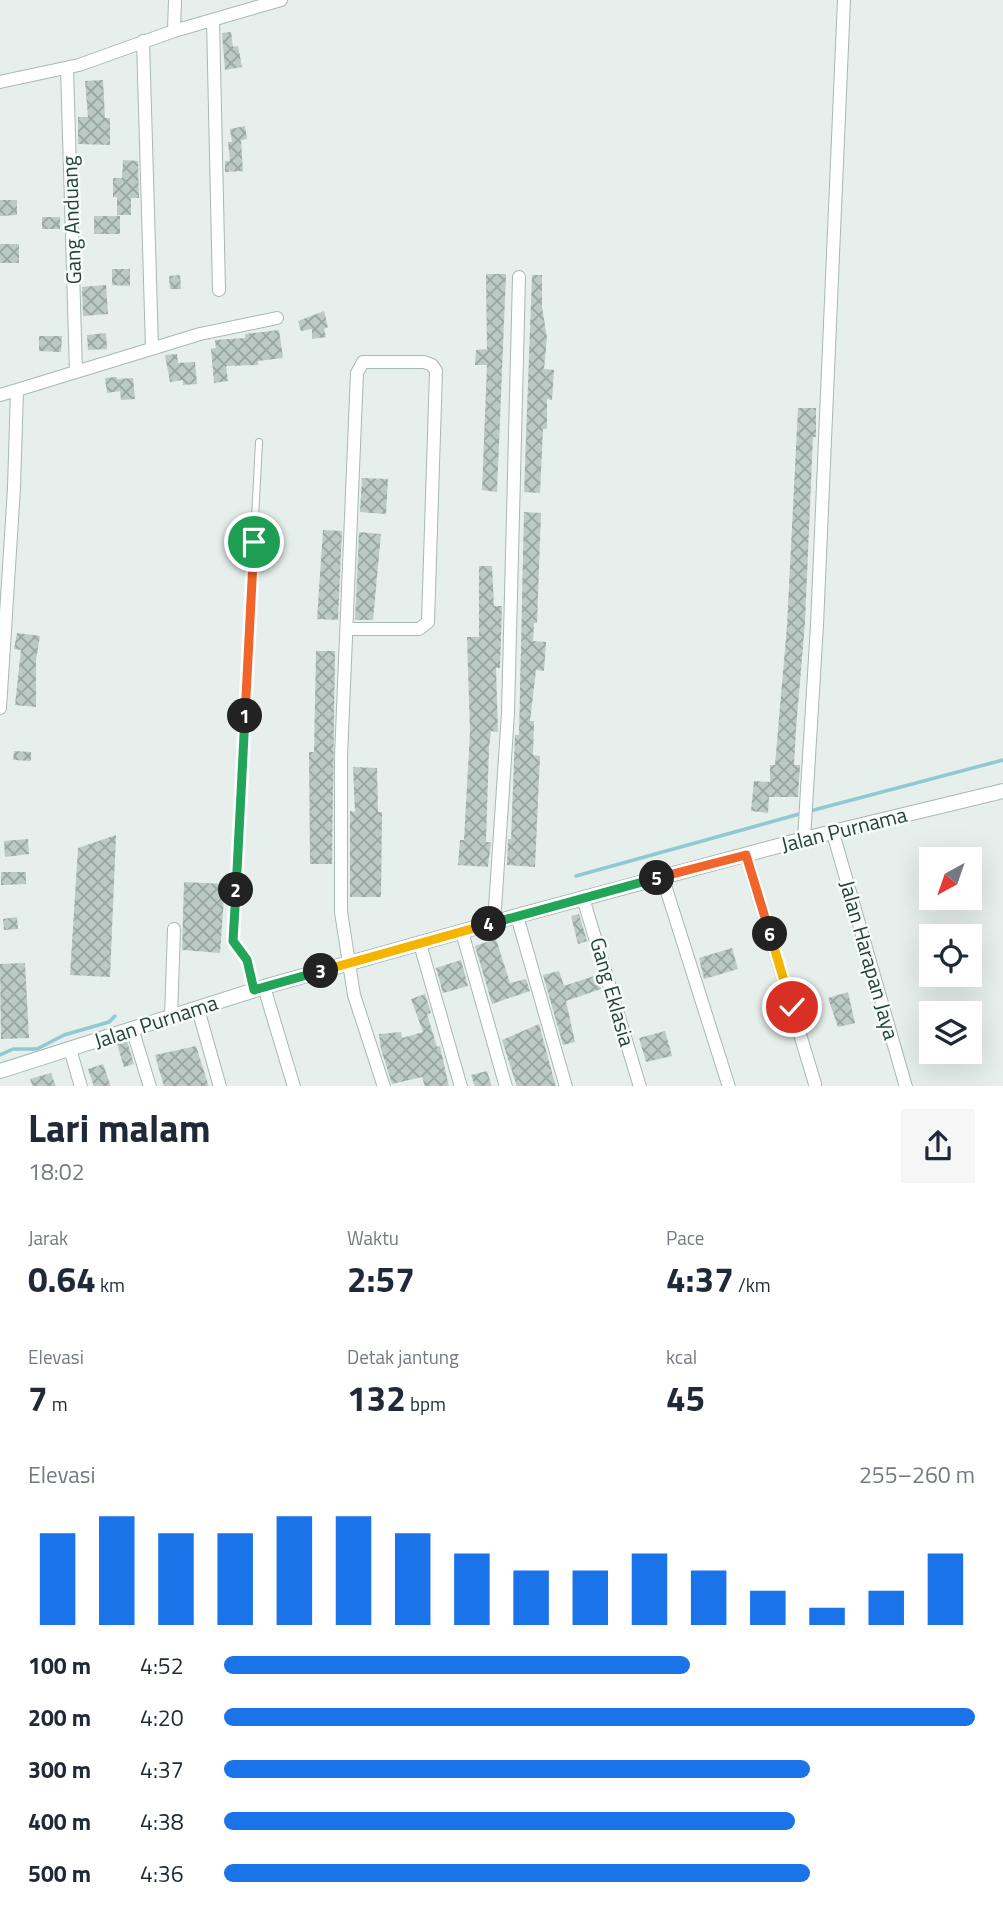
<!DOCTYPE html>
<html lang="id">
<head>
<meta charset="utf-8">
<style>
  :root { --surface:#fff; --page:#f6f6f7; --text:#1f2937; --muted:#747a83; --accent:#1a73e8 }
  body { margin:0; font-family:"Titillium Web",sans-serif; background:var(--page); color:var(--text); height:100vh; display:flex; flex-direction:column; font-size:26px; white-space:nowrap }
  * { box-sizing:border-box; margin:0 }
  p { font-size:23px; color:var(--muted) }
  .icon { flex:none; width:38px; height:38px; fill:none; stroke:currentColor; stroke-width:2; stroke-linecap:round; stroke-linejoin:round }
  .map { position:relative; height:1086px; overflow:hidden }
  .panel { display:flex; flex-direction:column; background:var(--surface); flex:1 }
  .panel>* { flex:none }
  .needle { width:46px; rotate:220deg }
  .buttons { position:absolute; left:919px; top:847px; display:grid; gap:14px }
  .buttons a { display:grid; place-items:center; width:63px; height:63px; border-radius:0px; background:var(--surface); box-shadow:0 7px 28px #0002; font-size:35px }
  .pin { position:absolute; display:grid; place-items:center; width:60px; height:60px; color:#fff; margin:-30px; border:4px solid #fff; border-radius:50%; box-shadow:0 2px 7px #0007 }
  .km { position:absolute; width:35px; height:35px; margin:-18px; border-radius:50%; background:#222; color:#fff; font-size:19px; line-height:35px; text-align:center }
  .round { display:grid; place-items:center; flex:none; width:74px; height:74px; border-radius:0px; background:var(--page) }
  .overview { display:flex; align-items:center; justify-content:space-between; height:119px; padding:0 28px }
  h1 { font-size:38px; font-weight:700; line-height:52px }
  .figures { display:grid; grid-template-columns:repeat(3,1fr); gap:10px; height:119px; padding:7px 28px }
  .figures div { display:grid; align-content:center }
  .figures b { font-size:35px; font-weight:700 }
  .figures small { font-size:19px; font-weight:400 }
  .figures p { font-size:19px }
  .chart { height:196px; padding:14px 28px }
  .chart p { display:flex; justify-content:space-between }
  .chart svg { width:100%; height:126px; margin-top:7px; stroke:var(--accent); stroke-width:6 }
  ul { padding:0 28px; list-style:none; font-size:23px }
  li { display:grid; grid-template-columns:112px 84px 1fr; align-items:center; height:52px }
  li i { height:18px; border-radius:9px; background:var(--accent) }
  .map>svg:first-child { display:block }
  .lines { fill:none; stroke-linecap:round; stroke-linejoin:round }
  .stream { stroke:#8ec9d4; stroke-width:3.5 }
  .building { fill:url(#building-cross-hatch) }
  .service-casing { stroke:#a8b8b2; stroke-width:8 }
  .minor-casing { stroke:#a8b8b2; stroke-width:14 }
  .tertiary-casing { stroke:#a8b8b2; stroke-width:16 }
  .service { stroke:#fff; stroke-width:6 }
  .minor { stroke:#fff; stroke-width:12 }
  .tertiary { stroke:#fff; stroke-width:14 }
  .split-1-casing { stroke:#fff; stroke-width:14 }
  .split-2-casing { stroke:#fff; stroke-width:14 }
  .split-3-casing { stroke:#fff; stroke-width:14 }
  .split-4-casing { stroke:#fff; stroke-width:14 }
  .split-5-casing { stroke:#fff; stroke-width:14 }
  .split-6-casing { stroke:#fff; stroke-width:14 }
  .split-7-casing { stroke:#fff; stroke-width:14 }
  .split-1 { stroke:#f0652b; stroke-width:9 }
  .split-2 { stroke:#22a559; stroke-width:9 }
  .split-3 { stroke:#22a559; stroke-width:9 }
  .split-4 { stroke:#f5b400; stroke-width:9 }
  .split-5 { stroke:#22a559; stroke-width:9 }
  .split-6 { stroke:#f0652b; stroke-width:9 }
  .split-7 { stroke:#f5b400; stroke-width:9 }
  .labels { text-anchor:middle; stroke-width:5; stroke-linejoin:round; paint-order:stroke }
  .street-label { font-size:21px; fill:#24423a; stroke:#f7fbf9 }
</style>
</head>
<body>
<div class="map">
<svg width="1003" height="1087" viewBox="0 0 1003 1087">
  <defs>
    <pattern id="building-cross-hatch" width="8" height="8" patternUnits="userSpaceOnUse" patternTransform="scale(1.75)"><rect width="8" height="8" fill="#bbcac4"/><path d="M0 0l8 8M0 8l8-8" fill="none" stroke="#98a6a0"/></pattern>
  </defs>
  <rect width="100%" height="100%" fill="#e6efeb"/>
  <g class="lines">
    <path class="stream" d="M 810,811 L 1003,760
      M 576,876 L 803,813
      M 0,1055 L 13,1049 L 37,1049 L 64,1035 L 109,1022 L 115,1016"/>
  </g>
  <path class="building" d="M 231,32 L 233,47 L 238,46 L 242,67 L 225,70 L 222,33 Z
    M 103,80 L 105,118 L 110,118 L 110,145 L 78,144 L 78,117 L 88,117 L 85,81 Z
    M 245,126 L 247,139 L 241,140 L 243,171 L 225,172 L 225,161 L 230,161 L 228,142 L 232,142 L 230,129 Z
    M 123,160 L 138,161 L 139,198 L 131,198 L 131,215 L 117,215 L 117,197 L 113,197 L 113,178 L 122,178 Z
    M 0,200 L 17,200 L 17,215 L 0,216 Z
    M 94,216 L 120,216 L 120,234 L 94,234 Z
    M 42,217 L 60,217 L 60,229 L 42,229 Z
    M 0,244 L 19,244 L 19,263 L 0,263 Z
    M 112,269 L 130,269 L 130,286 L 112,285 Z
    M 486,274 L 506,274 L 497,492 L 482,490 L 487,365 L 475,365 L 476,350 L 487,349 Z
    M 180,275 L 181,289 L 170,289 L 169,276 Z
    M 532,275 L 542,275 L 542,307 L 547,338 L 544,369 L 554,370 L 552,400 L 547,399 L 547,429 L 543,429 L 540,493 L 524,492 Z
    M 106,285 L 108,314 L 83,316 L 82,287 Z
    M 324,311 L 328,327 L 324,329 L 326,337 L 312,339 L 312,329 L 301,331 L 298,321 Z
    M 279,330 L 283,358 L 258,361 L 258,365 L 226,366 L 228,381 L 214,383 L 211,349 L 216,348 L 215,340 L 245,338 L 245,334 Z
    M 106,333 L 107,349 L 88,350 L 87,335 Z
    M 39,336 L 62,336 L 61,352 L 39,351 Z
    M 177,354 L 178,363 L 195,362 L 197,384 L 183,385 L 183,380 L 170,382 L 165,355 Z
    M 117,377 L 117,379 L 133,378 L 135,399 L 121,400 L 120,391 L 107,393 L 105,378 Z
    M 798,408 L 816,408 L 816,437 L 813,437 L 805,622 L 796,729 L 794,765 L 800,765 L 798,797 L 769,797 L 768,813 L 751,811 L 754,781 L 770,782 L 770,765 L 775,765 L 787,626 Z
    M 362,478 L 388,479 L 386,514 L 360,512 Z
    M 524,512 L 541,513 L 537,623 L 534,623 L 533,641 L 546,642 L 544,671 L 536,670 L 530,721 L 534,721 L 533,755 L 540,756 L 535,867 L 507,865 L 508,839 L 511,839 L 515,735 L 519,735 Z
    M 323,530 L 342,531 L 338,620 L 317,619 Z
    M 359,532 L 381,534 L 373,620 L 355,620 Z
    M 479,566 L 492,566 L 494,606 L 502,606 L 500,668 L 496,668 L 498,732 L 491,731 L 489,748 L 486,842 L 491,842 L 488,867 L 458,865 L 460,840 L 464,840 L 470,732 L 467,637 L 479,637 Z
    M 17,633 L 40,636 L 36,660 L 36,707 L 15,705 L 21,650 L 14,649 Z
    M 316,651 L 335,651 L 332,864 L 310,864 L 309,752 L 314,752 Z
    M 14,751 L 31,752 L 31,761 L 13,760 Z
    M 353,767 L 377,768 L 378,812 L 382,812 L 381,897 L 350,897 L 350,811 L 355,812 Z
    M 116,835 L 110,977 L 70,975 L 78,848 Z
    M 28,839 L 29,854 L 5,857 L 4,841 Z
    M 1,872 L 26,872 L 26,884 L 1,885 Z
    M 184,882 L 225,884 L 220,953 L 182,950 Z
    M 579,914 L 587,941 L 578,944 L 571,916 Z
    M 17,917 L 18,929 L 4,930 L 3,919 Z
    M 496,939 L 510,983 L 526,979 L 530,991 L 492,1004 L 475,946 Z
    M 732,948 L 738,969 L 704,979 L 699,958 Z
    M 461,960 L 468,986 L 443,993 L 436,968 Z
    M 25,963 L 29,1038 L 1,1039 L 0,964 Z
    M 559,971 L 564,986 L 597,975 L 601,989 L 566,1001 L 575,1042 L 563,1045 L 543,975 Z
    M 848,992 L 855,1023 L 838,1027 L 828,998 Z
    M 425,994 L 431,1013 L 427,1014 L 437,1047 L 440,1046 L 449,1087 L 425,1087 L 422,1077 L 392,1084 L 381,1049 L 379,1034 L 401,1032 L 402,1038 L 423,1032 L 411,999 Z
    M 539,1024 L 556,1087 L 517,1087 L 502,1040 Z
    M 665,1031 L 672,1056 L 646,1062 L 639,1038 Z
    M 127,1041 L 134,1064 L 124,1067 L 117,1044 Z
    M 196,1046 L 209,1087 L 164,1087 L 155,1055 Z
    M 103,1064 L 111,1087 L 94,1087 L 88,1069 Z
    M 487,1071 L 492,1087 L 475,1087 L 471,1075 Z
    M 51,1073 L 56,1087 L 33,1087 L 30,1079 Z"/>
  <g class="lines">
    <defs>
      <path id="service" d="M 254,990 L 247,960 L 233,941 L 259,442"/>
      <path id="minor" d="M 213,20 L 219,290
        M 174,31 L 175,0
        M 143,41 L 152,348
        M 67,68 L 76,372
        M 0,82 L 79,65 L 174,31 L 281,0
        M 17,390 L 200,334 L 277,318
        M 0,395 L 17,390 L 14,488 L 0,708
        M 347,629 L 419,629 L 428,622 L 436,371 L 432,365 L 424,362 L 363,362 L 357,373 L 341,757 L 341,912 L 354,995 L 384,1087
        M 833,833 L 906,1087
        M 804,839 L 817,625 L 844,0
        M 746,855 L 815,1084
        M 662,876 L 729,1087
        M 583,898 L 640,1087
        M 517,916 L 566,1087
        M 494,923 L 508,713 L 519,277
        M 462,932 L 506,1087
        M 420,944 L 461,1087
        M 264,987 L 294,1087
        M 198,1009 L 220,1087
        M 171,1017 L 174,929
        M 132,1028 L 150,1087
        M 70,1049 L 81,1087"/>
      <path id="tertiary" d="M 0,1071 L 264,987 L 517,916 L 804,839 L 1003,791"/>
    </defs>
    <use href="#service" class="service-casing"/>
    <use href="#minor" class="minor-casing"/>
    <use href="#tertiary" class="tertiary-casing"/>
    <use href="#service" class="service"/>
    <use href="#minor" class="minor"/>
    <use href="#tertiary" class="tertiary"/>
  </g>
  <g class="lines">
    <defs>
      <path id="split-1" d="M 245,716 L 254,542"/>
      <path id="split-2" d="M 236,890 L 245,716"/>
      <path id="split-3" d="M 236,890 L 233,941 L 247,960 L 254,990 L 321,971"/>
      <path id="split-4" d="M 321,971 L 489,924"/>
      <path id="split-5" d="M 489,924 L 657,878"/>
      <path id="split-6" d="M 657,878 L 746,855 L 770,934"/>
      <path id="split-7" d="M 770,934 L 792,1007"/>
    </defs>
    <use href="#split-1" class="split-1-casing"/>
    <use href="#split-2" class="split-2-casing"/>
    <use href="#split-3" class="split-3-casing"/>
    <use href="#split-4" class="split-4-casing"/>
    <use href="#split-5" class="split-5-casing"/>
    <use href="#split-6" class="split-6-casing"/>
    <use href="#split-7" class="split-7-casing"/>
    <use href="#split-1" class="split-1"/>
    <use href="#split-2" class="split-2"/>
    <use href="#split-3" class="split-3"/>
    <use href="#split-4" class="split-4"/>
    <use href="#split-5" class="split-5"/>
    <use href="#split-6" class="split-6"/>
    <use href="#split-7" class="split-7"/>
  </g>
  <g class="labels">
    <g class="street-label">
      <text transform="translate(72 220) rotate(-92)" y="7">Gang Anduang</text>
      <text transform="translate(844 830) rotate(-14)" y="7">Jalan Purnama</text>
      <text transform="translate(869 960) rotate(74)" y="7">Jalan Harapan Jaya</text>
      <text transform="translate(612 992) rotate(74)" y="7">Gang Eklasia</text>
      <text transform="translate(156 1022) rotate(-18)" y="7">Jalan Purnama</text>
    </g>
  </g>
</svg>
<div class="buttons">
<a><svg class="needle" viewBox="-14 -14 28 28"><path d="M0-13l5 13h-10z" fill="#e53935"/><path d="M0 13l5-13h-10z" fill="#747a83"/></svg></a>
<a><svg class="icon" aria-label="locate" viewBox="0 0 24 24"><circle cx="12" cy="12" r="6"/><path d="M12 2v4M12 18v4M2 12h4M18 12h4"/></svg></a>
<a><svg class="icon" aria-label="layers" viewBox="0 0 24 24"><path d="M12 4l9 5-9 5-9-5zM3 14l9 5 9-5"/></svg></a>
</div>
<div class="pin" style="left:254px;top:542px;background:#1e9e55"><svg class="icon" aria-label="arrive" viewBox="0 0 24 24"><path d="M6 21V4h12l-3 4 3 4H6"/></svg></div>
<div class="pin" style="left:792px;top:1007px;background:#d93025"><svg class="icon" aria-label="check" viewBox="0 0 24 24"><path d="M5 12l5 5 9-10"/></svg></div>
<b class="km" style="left:245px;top:716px">1</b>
<b class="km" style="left:236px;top:890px">2</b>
<b class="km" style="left:321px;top:971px">3</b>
<b class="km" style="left:489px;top:924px">4</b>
<b class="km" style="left:657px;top:878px">5</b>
<b class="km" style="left:770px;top:934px">6</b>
</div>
<section class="panel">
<div class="overview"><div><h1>Lari malam</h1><p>18:02</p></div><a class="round"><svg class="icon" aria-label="share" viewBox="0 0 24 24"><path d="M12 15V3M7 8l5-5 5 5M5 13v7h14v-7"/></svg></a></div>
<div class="figures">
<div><p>Jarak</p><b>0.64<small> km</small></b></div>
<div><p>Waktu</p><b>2:57</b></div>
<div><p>Pace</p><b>4:37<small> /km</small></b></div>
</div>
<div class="figures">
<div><p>Elevasi</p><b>7<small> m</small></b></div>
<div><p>Detak jantung</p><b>132<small> bpm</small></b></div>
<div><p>kcal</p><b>45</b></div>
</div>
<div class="chart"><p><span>Elevasi</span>255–260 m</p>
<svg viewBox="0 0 160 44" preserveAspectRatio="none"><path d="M5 44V12M15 44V6M25 44V12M35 44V12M45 44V6M55 44V6M65 44V12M75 44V19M85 44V25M95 44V25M105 44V19M115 44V25M125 44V32M135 44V38M145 44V32M155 44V19"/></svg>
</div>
<ul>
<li><b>100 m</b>4:52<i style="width:62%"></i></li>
<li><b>200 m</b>4:20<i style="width:100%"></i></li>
<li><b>300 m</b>4:37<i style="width:78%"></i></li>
<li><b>400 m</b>4:38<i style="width:76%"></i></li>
<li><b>500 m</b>4:36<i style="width:78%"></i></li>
</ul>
</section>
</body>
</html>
